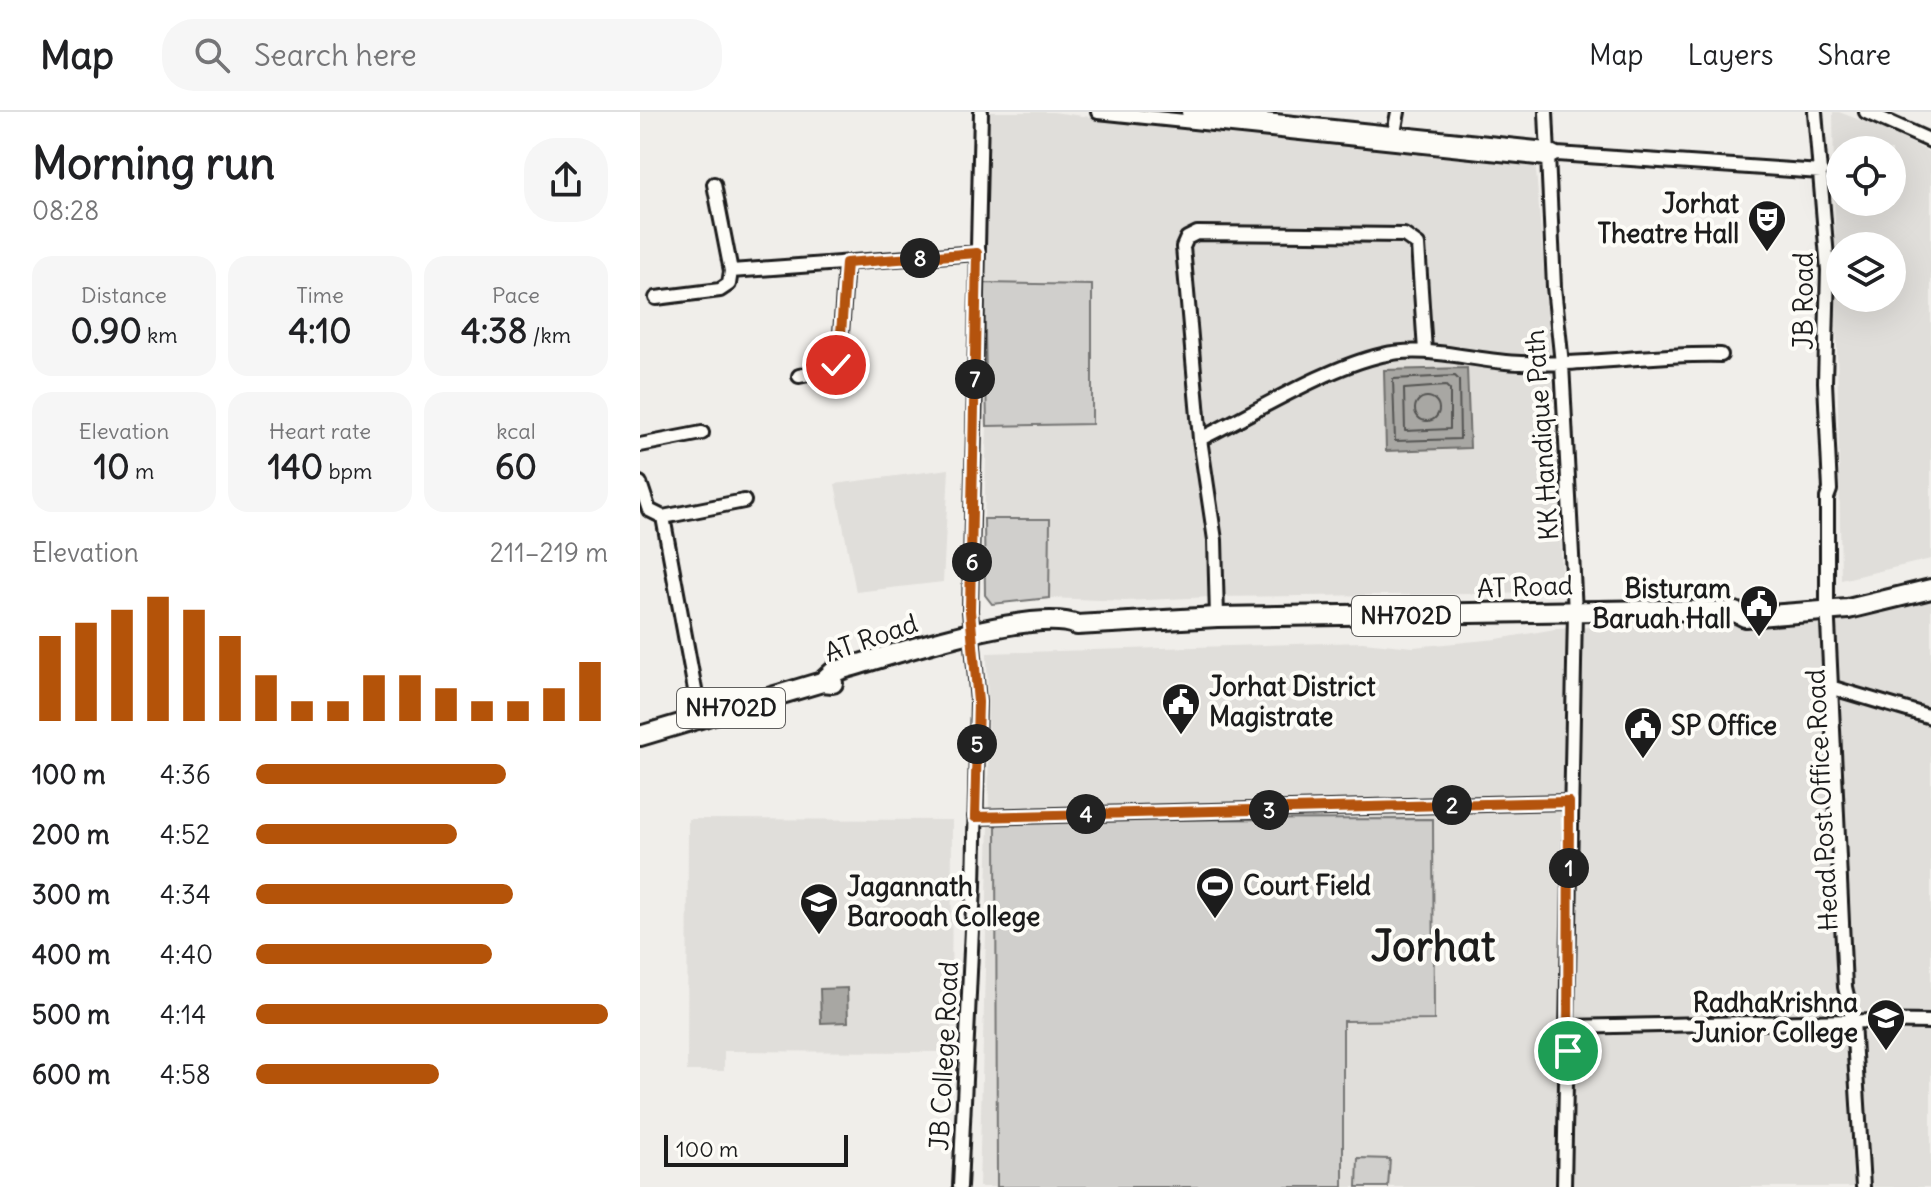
<!DOCTYPE html>
<html lang="en">
<head>
<meta charset="utf-8">
<style>
  :root { --surface:#fff; --page:#f6f6f6; --text:#202124; --muted:#757577; --line:#e0e0e0; --accent:#b45309 }
  body { margin:0; font-family:Delius,sans-serif; background:var(--page); color:var(--text); height:100vh; display:flex; flex-direction:column; font-size:30px; white-space:nowrap }
  * { box-sizing:border-box; margin:0 }
  p { font-size:26px; color:var(--muted) }
  .icon { flex:none; width:44px; height:44px; fill:none; stroke:currentColor; stroke-width:2; stroke-linecap:round; stroke-linejoin:round }
  .map { position:relative; flex:1; overflow:hidden }
  .side { display:flex; flex-direction:column; background:var(--surface); width:640px }
  .side>* { flex:none }
  .tools { position:absolute; left:1186px; top:24px; display:grid; gap:16px }
  .tools a { display:grid; place-items:center; width:80px; height:80px; border-radius:50%; background:var(--surface); box-shadow:0 8px 32px #0002; font-size:40px }
  .scale { position:absolute; left:24px; bottom:20px; width:184px; box-sizing:border-box; padding-left:8px; border:4px solid #1c1c1c; border-top:0; font-size:22px; line-height:28px; white-space:nowrap; color:#1c1c1c; -webkit-text-stroke:6px #fdfcf7; paint-order:stroke }
  .pin { position:absolute; display:grid; place-items:center; width:68px; height:68px; color:#fff; margin:-34px; border:4px solid #fff; border-radius:50%; box-shadow:0 2px 8px #0007 }
  .km { position:absolute; width:40px; height:40px; margin:-20px; border-radius:50%; background:#222; color:#fff; font-size:22px; line-height:40px; text-align:center }
  .round { display:grid; place-items:center; flex:none; width:84px; height:84px; border-radius:32px; background:var(--page) }
  .headline { display:flex; align-items:center; justify-content:space-between; height:136px; padding:0 32px }
  h1 { font-size:44px; font-weight:700; line-height:60px }
  .stats { display:grid; grid-template-columns:repeat(3,1fr); gap:12px; height:136px; padding:8px 32px }
  .stats div { display:grid; align-content:center; border-radius:20px; background:var(--page); text-align:center }
  .stats b { font-size:34px; font-weight:700 }
  .stats small { font-size:22px; font-weight:400 }
  .stats p { font-size:22px }
  .chart { height:224px; padding:16px 32px }
  .chart p { display:flex; justify-content:space-between }
  .chart svg { width:100%; height:144px; margin-top:8px; stroke:var(--accent); stroke-width:6 }
  ul { padding:0 32px; list-style:none; font-size:26px }
  li { display:grid; grid-template-columns:128px 96px 1fr; align-items:center; height:60px }
  li i { height:20px; border-radius:10px; background:var(--accent) }
  header { display:flex; align-items:center; gap:48px; box-sizing:border-box; height:112px; padding:0 40px; background:var(--surface); border-bottom:2px solid var(--line) }
  header strong { font-size:38px }
  nav { display:flex; gap:44px; margin-inline-start:auto; font-size:28px }
  .search { width:560px; height:72px; background:var(--page); display:flex; align-items:center; gap:20px; box-sizing:border-box; padding:0 28px; border-radius:32px; color:var(--muted); font-size:30px }
  main { display:flex; flex:1; min-height:0 }
  .map>svg:first-child { display:block }
  .built { fill:#e0deda; fill-rule:evenodd }
  .green { fill:#d0cfcc; stroke:#767674; stroke-width:2 }
  .water { fill:#a8a7a3; stroke:#706f6d; stroke-width:2 }
  .lines { fill:none; stroke-linecap:round; stroke-linejoin:round }
  .shore { stroke:#545452; stroke-width:2 }
  .minor-casing { stroke:#1c1c1c; stroke-width:18 }
  .highway-casing { stroke:#1c1c1c; stroke-width:24 }
  .minor { stroke:#fdfcf7; stroke-width:12 }
  .highway { stroke:#fdfcf7; stroke-width:18 }
  .route-casing { stroke:#fff; stroke-width:16 }
  .route { stroke:#b45309; stroke-width:10 }
  .labels { text-anchor:middle; stroke-width:8; stroke-linejoin:round; paint-order:stroke }
  .shield { fill:#fdfcf7; stroke:#605f5e; stroke-width:2 }
  .shield-label { font-size:24px; font-weight:bold; fill:#1c1c1c }
  .poi-label { font-size:26px; font-weight:bold; fill:#1c1c1c; stroke:#fdfcf7; text-anchor:start }
  .street-label { font-size:26px; fill:#1c1c1c; stroke:#fdfcf7 }
  .town-label { font-size:42px; font-weight:bold; fill:#1c1c1c; stroke:#fdfcf7 }
</style>
</head>
<body>
<header>
<strong>Map</strong>
<div class="search"><svg class="icon" aria-label="search" viewBox="0 0 24 24"><circle cx="10" cy="10" r="6"/><path d="M15 15l6 6"/></svg>Search here</div>
<nav><a>Map</a><a>Layers</a><a>Share</a></nav>
</header>
<main>
<section class="side">
<div class="headline"><div><h1>Morning run</h1><p>08:28</p></div><a class="round"><svg class="icon" aria-label="share" viewBox="0 0 24 24"><path d="M12 15V3M7 8l5-5 5 5M5 13v7h14v-7"/></svg></a></div>
<div class="stats">
<div><p>Distance</p><b>0.90<small> km</small></b></div>
<div><p>Time</p><b>4:10</b></div>
<div><p>Pace</p><b>4:38<small> /km</small></b></div>
</div>
<div class="stats">
<div><p>Elevation</p><b>10<small> m</small></b></div>
<div><p>Heart rate</p><b>140<small> bpm</small></b></div>
<div><p>kcal</p><b>60</b></div>
</div>
<div class="chart"><p><span>Elevation</span>211–219 m</p>
<svg viewBox="0 0 160 44" preserveAspectRatio="none"><path d="M5 44V18M15 44V14M25 44V10M35 44V6M45 44V10M55 44V18M65 44V30M75 44V38M85 44V38M95 44V30M105 44V30M115 44V34M125 44V38M135 44V38M145 44V34M155 44V26"/></svg>
</div>
<ul>
<li><b>100 m</b>4:36<i style="width:71%"></i></li>
<li><b>200 m</b>4:52<i style="width:57%"></i></li>
<li><b>300 m</b>4:34<i style="width:73%"></i></li>
<li><b>400 m</b>4:40<i style="width:67%"></i></li>
<li><b>500 m</b>4:14<i style="width:100%"></i></li>
<li><b>600 m</b>4:58<i style="width:52%"></i></li>
</ul>
</section>
<div class="map">
<svg width="1291" height="1075" viewBox="0 0 1291 1075">
  <rect width="100%" height="100%" fill="#f0eeea"/>
  <filter id="ink" filterUnits="userSpaceOnUse"><feTurbulence type="fractalNoise" baseFrequency=".0125" numOctaves="2"/><feDisplacementMap in="SourceGraphic" scale="16" xChannelSelector="R" yChannelSelector="G"/><feConvolveMatrix kernelMatrix="1 2 1 2 8 2 1 2 1" color-interpolation-filters="sRGB"/></filter>
  <g filter="url(#ink)">
    <path class="built" d="M 350,0 L 413,0 L 509,13 L 895,46 L 914,286 L 923,481 L 571,485 L 485,489 L 409,486 L 352,492 L 345,483 L 344,407 L 347,313 L 344,170 Z
      M 1193,0 L 1199,0 L 1243,17 L 1291,41 L 1291,447 L 1201,468 ZM 1200,38 L 1252,38 L 1252,90 L 1200,90 ZM 1200,134 L 1252,134 L 1252,186 L 1200,186 Z
      M 309,357 L 303,470 L 216,480 L 195,372 Z
      M 1291,483 L 1291,1075 L 339,1075 L 349,710 L 347,541 L 723,530 L 773,535 L 857,527 L 915,517 L 1205,501 Z
      M 48,707 L 312,708 L 311,940 L 84,939 L 84,959 L 47,959 Z"/>
    <path class="green" d="M 344,171 L 452,173 L 452,312 L 347,314 Z
      M 344,407 L 410,407 L 409,486 L 352,492 L 345,483 Z
      M 793,707 L 794,908 L 703,909 L 703,1075 L 357,1075 L 356,708 Z
      M 718,1046 L 750,1047 L 748,1075 L 717,1075 Z"/>
    <path class="water" d="M 827,256 L 830,336 L 746,339 L 744,258 Z
      M 207,876 L 208,910 L 181,911 L 180,877 Z"/>
    <g class="lines">
      <path class="shore" d="M 815,264 L 819,268 L 820,327 L 755,329 L 753,267 Z
        M 806,274 L 810,278 L 810,317 L 765,319 L 764,277 Z
        M775 297a12 12 0 1 1 24 0a12 12 0 1 1-24 0Z"/>
      <defs>
        <path id="minor" d="M 458,0 L 907,47 L 914,43
          M 548,0 L 907,37 L 917,42 L 1181,60
          M 906,0 L 914,175 L 922,252 L 935,500 L 924,1075
          M 1175,0 L 1188,158 L 1185,270 L 1190,378 L 1187,386 L 1187,489 L 1205,875 L 1213,909 L 1223,1075
          M 1226,0 L 1291,29
          M 754,21 L 758,0
          M 91,159 L 337,141
          M 16,186 L 80,178 L 89,172 L 91,159 L 74,72
          M 159,264 L 188,258 L 196,253 L 200,236 L 206,151
          M 560,327 L 543,135 L 547,126 L 557,121 L 764,123 L 778,133 L 785,239
          M 0,333 L 62,321
          M 0,371 L 9,398 L 23,405 L 104,389
          M 23,405 L 60,605
          M 577,505 L 575,428 L 560,327 C 614,301 685,256 742,243 C 788,232 834,250 881,251 C 948,254 1014,241 1081,243
          M 1190,575 L 1291,605
          M 335,705 L 929,690
          M 928,915 L 1213,909 L 1291,910
          M 320,1075 L 334,774 L 338,590 L 330,499 L 341,0"/>
        <path id="highway" d="M 182,570 L 193,560 C 243,546 394,494 437,513 L 577,505 L 1025,498 L 1095,500 L 1105,505 L 1208,497 L 1291,477
          M 0,624 L 182,570 L 193,571"/>
      </defs>
      <use href="#minor" class="minor-casing"/>
      <use href="#highway" class="highway-casing"/>
      <use href="#minor" class="minor"/>
      <use href="#highway" class="highway"/>
    </g>
  </g>
  <g class="lines" filter="url(#ink)">
    <defs>
      <path id="route" d="M 196,253 L 200,236 L 206,151 L 337,141 L 330,499 L 338,590 L 335,705 L 929,690 L 928,939"/>
    </defs>
    <use href="#route" class="route-casing"/>
    <use href="#route" class="route"/>
  </g>
  <defs>
    <symbol id="theatre-pin" viewBox="-11 -11 22 30"><path d="M0 17L-7.5 6A9.5 9.5 0 1 1 7.5 6Z" fill="#1c1c1c" stroke="#fdfcf7"/><path d="M-5-5.5Q0-4 5-5.5V0Q5 5 0 6Q-5 5-5 0ZM-3.3-2.5H-1v1.5H-3.3ZM1-2.5H3.3v1.5H1ZM-2.8 1Q0 5.5 2.8 1Z" fill="#fff"/></symbol>
    <symbol id="civic-pin" viewBox="-11 -11 22 30"><path d="M0 17L-7.5 6A9.5 9.5 0 1 1 7.5 6Z" fill="#1c1c1c" stroke="#fdfcf7"/><path d="M-.6-6.5H3V-4.5H.6V-3L4-1V1h2V6H-6V1h2V-1L-.6-3ZM-1.2 2.5V6h2.4V2.5Z" fill="#fff"/></symbol>
    <symbol id="stadium-pin" viewBox="-11 -11 22 30"><path d="M0 17L-7.5 6A9.5 9.5 0 1 1 7.5 6Z" fill="#1c1c1c" stroke="#fdfcf7"/><path d="M0-5a6.5 5 0 1 0 0 10a6.5 5 0 1 0 0-10ZM-3.5-1.8h7v3.6h-7Z" fill="#fff"/></symbol>
    <symbol id="university-pin" viewBox="-11 -11 22 30"><path d="M0 17L-7.5 6A9.5 9.5 0 1 1 7.5 6Z" fill="#1c1c1c" stroke="#fdfcf7"/><path d="M0-5L7-2L0 1L-7-2ZM-4 1L0 2.5L4 1V4Q0 6-4 4Z" fill="#fff"/></symbol>
  </defs>
  <g fill-rule="evenodd">
    <use href="#theatre-pin" x="1105" y="85" width="44" height="60"/>
    <use href="#civic-pin" x="1097" y="470" width="44" height="60"/>
    <use href="#civic-pin" x="519" y="568" width="44" height="60"/>
    <use href="#civic-pin" x="981" y="592" width="44" height="60"/>
    <use href="#stadium-pin" x="553" y="752" width="44" height="60"/>
    <use href="#university-pin" x="157" y="768" width="44" height="60"/>
    <use href="#university-pin" x="1224" y="884" width="44" height="60"/>
  </g>
  <g class="labels">
    <g class="shield">
      <rect x="712" y="484" width="108" height="40" rx="6"/>
      <rect x="37" y="576" width="108" height="40" rx="6"/>
    </g>
    <g class="shield-label">
      <text x="766" y="512">NH702D</text>
      <text x="91" y="604">NH702D</text>
    </g>
    <g class="poi-label">
      <text x="1099" y="101" text-anchor="end">Jorhat<tspan x="1099" dy="30">Theatre Hall</tspan></text>
      <text x="1091" y="486" text-anchor="end">Bisturam<tspan x="1091" dy="30">Baruah Hall</tspan></text>
      <text x="569" y="584">Jorhat District<tspan x="569" dy="30">Magistrate</tspan></text>
      <text x="1031" y="623">SP Office</text>
      <text x="603" y="783">Court Field</text>
      <text x="207" y="784">Jagannath<tspan x="207" dy="30">Barooah College</tspan></text>
      <text x="1218" y="900" text-anchor="end">RadhaKrishna<tspan x="1218" dy="30">Junior College</tspan></text>
    </g>
    <g class="street-label">
      <text transform="translate(1164 189) rotate(-90)" y="9">JB Road</text>
      <text transform="translate(902 323) rotate(-94)" y="9">KK Handique Path</text>
      <text transform="translate(885 475) rotate(-2)" y="9">AT Road</text>
      <text transform="translate(231 526) rotate(-19)" y="9">AT Road</text>
      <text transform="translate(1182 688) rotate(-93)" y="9">Head Post Office Road</text>
      <text transform="translate(304 944) rotate(-87)" y="9">JB College Road</text>
    </g>
    <g class="town-label">
      <text x="793" y="849">Jorhat</text>
    </g>
  </g>
</svg>
<div class="tools">
<a><svg class="icon" aria-label="locate" viewBox="0 0 24 24"><circle cx="12" cy="12" r="6"/><path d="M12 2v4M12 18v4M2 12h4M18 12h4"/></svg></a>
<a><svg class="icon" aria-label="layers" viewBox="0 0 24 24"><path d="M12 4l9 5-9 5-9-5zM3 14l9 5 9-5"/></svg></a>
</div>
<div class="scale">100 m</div>
<div class="pin" style="left:928px;top:939px;background:#1e9e55"><svg class="icon" aria-label="arrive" viewBox="0 0 24 24"><path d="M6 21V4h12l-3 4 3 4H6"/></svg></div>
<div class="pin" style="left:196px;top:253px;background:#d93025"><svg class="icon" aria-label="check" viewBox="0 0 24 24"><path d="M5 12l5 5 9-10"/></svg></div>
<b class="km" style="left:929px;top:756px">1</b>
<b class="km" style="left:812px;top:693px">2</b>
<b class="km" style="left:629px;top:698px">3</b>
<b class="km" style="left:446px;top:702px">4</b>
<b class="km" style="left:337px;top:632px">5</b>
<b class="km" style="left:332px;top:450px">6</b>
<b class="km" style="left:335px;top:267px">7</b>
<b class="km" style="left:280px;top:146px">8</b>
</div>
</main>
</body>
</html>
